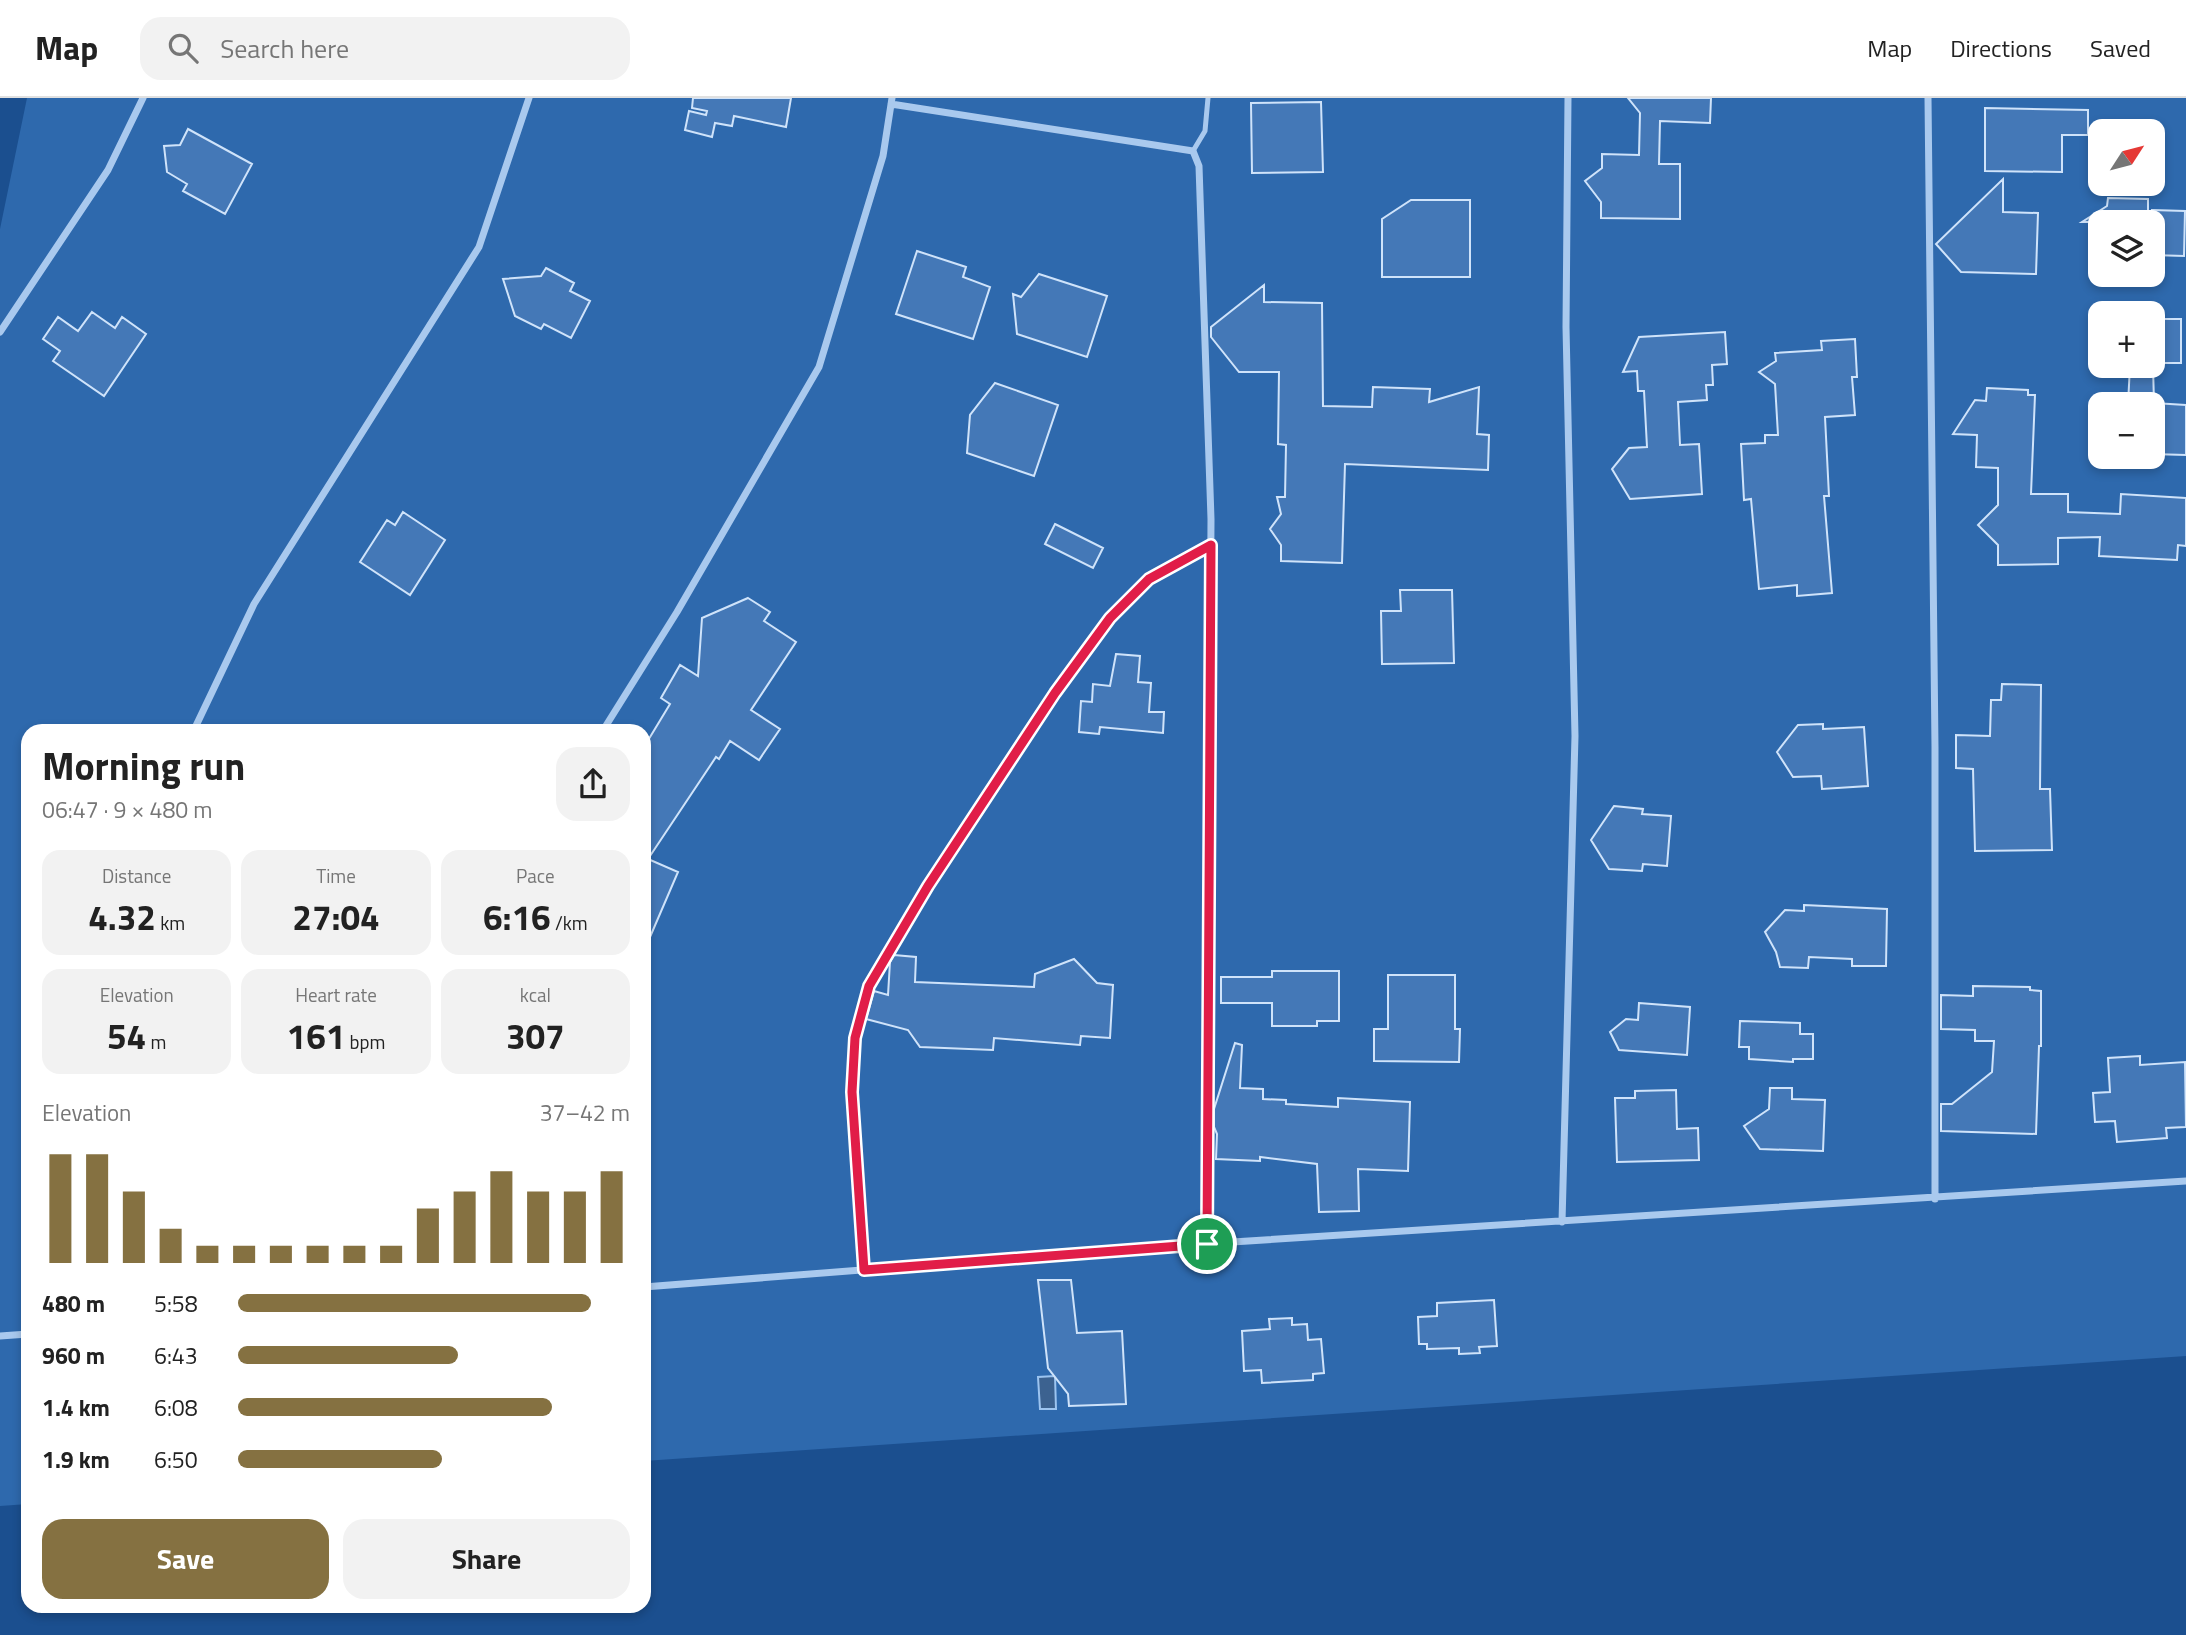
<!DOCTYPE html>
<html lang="en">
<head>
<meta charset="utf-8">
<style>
  :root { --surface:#fff; --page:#f2f2f2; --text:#222; --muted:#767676; --line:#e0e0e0; --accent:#857141 }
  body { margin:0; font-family:"Titillium Web",sans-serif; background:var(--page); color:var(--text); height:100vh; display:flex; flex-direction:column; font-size:26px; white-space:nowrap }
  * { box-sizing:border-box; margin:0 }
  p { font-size:23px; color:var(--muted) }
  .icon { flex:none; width:38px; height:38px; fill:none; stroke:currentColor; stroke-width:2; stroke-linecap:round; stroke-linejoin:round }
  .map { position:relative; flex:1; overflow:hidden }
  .side { position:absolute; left:21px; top:626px; width:630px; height:889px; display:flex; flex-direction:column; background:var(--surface); border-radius:21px; box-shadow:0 4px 10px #0003 }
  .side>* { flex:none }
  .needle { width:46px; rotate:54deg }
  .controls { position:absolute; left:2088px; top:21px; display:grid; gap:14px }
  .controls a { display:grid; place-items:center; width:77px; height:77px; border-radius:14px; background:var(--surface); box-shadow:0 4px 10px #0003; font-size:35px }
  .pin { position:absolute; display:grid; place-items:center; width:60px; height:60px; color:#fff; margin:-30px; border:4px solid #fff; border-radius:50%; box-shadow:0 2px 7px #0007 }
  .round { display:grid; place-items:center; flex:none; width:74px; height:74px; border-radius:21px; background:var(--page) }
  .summary { display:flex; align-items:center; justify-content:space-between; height:119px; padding:0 21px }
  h1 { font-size:38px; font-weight:700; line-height:52px }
  .figures { display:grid; grid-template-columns:repeat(3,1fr); gap:10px; height:119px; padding:7px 21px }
  .figures div { display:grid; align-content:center; border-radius:18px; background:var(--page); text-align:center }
  .figures b { font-size:35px; font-weight:700 }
  .figures small { font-size:19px; font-weight:400 }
  .figures p { font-size:19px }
  .chart { height:196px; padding:14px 21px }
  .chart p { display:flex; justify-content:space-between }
  .chart svg { width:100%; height:126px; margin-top:7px; stroke:var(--accent); stroke-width:6 }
  .primary-button { display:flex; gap:14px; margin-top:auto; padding:14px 21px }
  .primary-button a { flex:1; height:80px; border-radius:21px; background:var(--accent); color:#fff; font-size:28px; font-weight:700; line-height:80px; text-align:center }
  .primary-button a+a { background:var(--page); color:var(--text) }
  ul { padding:0 21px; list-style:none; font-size:23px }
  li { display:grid; grid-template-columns:112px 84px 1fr; align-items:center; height:52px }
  li i { height:18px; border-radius:9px; background:var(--accent) }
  header { display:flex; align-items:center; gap:42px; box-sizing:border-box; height:98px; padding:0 35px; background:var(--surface); border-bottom:2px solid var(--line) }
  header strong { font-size:33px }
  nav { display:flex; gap:38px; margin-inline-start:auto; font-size:24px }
  .search { width:490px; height:63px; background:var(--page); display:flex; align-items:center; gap:18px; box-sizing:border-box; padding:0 24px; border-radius:21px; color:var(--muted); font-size:26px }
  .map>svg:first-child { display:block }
  .green { fill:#2e69ad; fill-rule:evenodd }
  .water { fill:#3c6290; stroke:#9cc4f0; stroke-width:2 }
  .building { fill:#4478b7; stroke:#cfe3fa; stroke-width:2 }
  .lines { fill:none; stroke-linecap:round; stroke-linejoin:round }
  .service { stroke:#a9c9ee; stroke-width:5 }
  .minor { stroke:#a9c9ee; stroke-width:7 }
  .route-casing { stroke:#fff; stroke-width:14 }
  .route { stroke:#e11d48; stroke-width:9 }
</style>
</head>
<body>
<header>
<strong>Map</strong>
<div class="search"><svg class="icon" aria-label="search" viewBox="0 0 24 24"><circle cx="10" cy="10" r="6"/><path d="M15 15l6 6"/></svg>Search here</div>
<nav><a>Map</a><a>Directions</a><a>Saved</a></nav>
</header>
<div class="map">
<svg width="2186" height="1537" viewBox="0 0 2186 1537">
  <rect width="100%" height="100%" fill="#1b4f8f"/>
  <path class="green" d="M 27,0 L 2186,0 L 2186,1258 L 644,1363 L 644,634 L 28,634 L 28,1406 L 0,1408 L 0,131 ZM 2100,33 L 2152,33 L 2152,86 L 2100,86 ZM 2100,124 L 2152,124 L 2152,177 L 2100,177 ZM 2100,215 L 2152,215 L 2152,268 L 2100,268 ZM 2100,306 L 2152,306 L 2152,359 L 2100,359 Z"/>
  <path class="water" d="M 1055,1278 L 1056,1311 L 1040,1311 L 1038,1279 Z"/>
  <path class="building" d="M 693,0 L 791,0 L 786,29 L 734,18 L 732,28 L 715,25 L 712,39 L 685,32 L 689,13 L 706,17 L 707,13 L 692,10 Z
    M 1628,0 L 1711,0 L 1710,25 L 1660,23 L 1659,66 L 1680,66 L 1680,121 L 1601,120 L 1601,104 L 1585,83 L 1602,70 L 1602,56 L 1639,57 L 1640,15 Z
    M 1321,4 L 1323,74 L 1252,75 L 1251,5 Z
    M 1985,10 L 2088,12 L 2088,37 L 2062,37 L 2062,74 L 1985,73 Z
    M 188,31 L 252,66 L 225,116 L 183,93 L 187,86 L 167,74 L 164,48 L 180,47 Z
    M 2003,81 L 2003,114 L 2038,115 L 2036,176 L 1961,174 L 1936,146 Z
    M 2108,100 L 2148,101 L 2148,124 L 2082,124 L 2107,108 Z
    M 1411,102 L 1470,102 L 1470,179 L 1382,179 L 1382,121 Z
    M 2152,112 L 2185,113 L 2184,158 L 2152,157 Z
    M 917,153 L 966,169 L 963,179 L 990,189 L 973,241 L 896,216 Z
    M 546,170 L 574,185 L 570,193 L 590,203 L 571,240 L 544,226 L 541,231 L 515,218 L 503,181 L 541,178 Z
    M 1039,176 L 1107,198 L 1087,259 L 1017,236 L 1013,196 L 1021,199 Z
    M 1264,187 L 1264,204 L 1322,205 L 1323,308 L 1372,309 L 1373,289 L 1430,291 L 1429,304 L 1479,289 L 1477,336 L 1489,337 L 1488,372 L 1345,366 L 1342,465 L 1281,463 L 1281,447 L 1270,431 L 1281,416 L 1277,399 L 1285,399 L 1286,347 L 1278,346 L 1279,274 L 1239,274 L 1211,239 L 1211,229 Z
    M 92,214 L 115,230 L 122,219 L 146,236 L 104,298 L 53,263 L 60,253 L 43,241 L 58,219 L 78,233 Z
    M 2152,221 L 2181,221 L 2181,265 L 2152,265 Z
    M 1725,234 L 1727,266 L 1712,267 L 1713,287 L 1706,287 L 1707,302 L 1678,304 L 1680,347 L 1699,346 L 1702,396 L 1630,401 L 1612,371 L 1629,350 L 1647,349 L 1644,293 L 1638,293 L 1637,273 L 1623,274 L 1639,239 Z
    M 1855,241 L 1857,279 L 1852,279 L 1855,317 L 1825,319 L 1829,398 L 1824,398 L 1832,495 L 1797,498 L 1797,487 L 1759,491 L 1751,401 L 1744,402 L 1741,346 L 1765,345 L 1765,337 L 1778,337 L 1775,286 L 1759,274 L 1776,263 L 1775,255 L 1822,252 L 1821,243 Z
    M 2130,268 L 2153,268 L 2154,305 L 2186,307 L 2186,357 L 2152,356 L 2152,306 L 2128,306 Z
    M 995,285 L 1058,307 L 1034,378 L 967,355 L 970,317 Z
    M 1987,290 L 2028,292 L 2028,297 L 2035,297 L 2031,396 L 2068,396 L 2068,414 L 2120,416 L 2121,396 L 2186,400 L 2186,448 L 2178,447 L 2177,462 L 2099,458 L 2100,439 L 2058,440 L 2058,466 L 1998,467 L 1998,447 L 1978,427 L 1998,407 L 1998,370 L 1976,369 L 1977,337 L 1953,336 L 1975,302 L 1986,303 Z
    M 403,414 L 445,442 L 410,497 L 360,464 L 387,422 L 395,427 Z
    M 1055,426 L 1103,450 L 1093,470 L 1045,446 Z
    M 1400,492 L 1452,492 L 1454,565 L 1382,566 L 1381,513 L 1401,513 Z
    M 748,500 L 770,514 L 764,523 L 796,544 L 751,612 L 780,631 L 759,662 L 730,643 L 719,661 L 716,659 L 648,761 L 678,774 L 644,853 L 644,649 L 670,606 L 661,600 L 680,567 L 698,578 L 702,520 Z
    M 1116,556 L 1140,558 L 1138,584 L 1151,585 L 1149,614 L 1164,614 L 1163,635 L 1100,629 L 1099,636 L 1079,634 L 1081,603 L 1092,604 L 1093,586 L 1110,588 Z
    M 2002,586 L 2041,587 L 2040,691 L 2050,691 L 2052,752 L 1975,753 L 1973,671 L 1956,670 L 1956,637 L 1990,638 L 1991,602 L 2001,602 Z
    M 1823,626 L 1823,631 L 1864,629 L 1868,688 L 1822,691 L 1821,678 L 1793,679 L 1777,654 L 1798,627 Z
    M 1614,708 L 1643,711 L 1642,716 L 1671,718 L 1667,768 L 1643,766 L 1642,773 L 1609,771 L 1591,742 Z
    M 1804,807 L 1887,811 L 1886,868 L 1852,868 L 1852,861 L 1809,859 L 1808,870 L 1780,869 L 1776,854 L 1765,834 L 1785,812 L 1804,813 Z
    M 894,857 L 916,859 L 915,884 L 1034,889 L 1035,876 L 1074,861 L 1097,885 L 1113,887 L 1110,940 L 1081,938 L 1080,947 L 994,940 L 993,952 L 920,949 L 908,932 L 866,921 L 874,893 L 888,897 L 890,864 Z
    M 1272,873 L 1339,873 L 1339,923 L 1317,923 L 1317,928 L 1272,928 L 1272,905 L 1221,905 L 1221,879 L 1272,879 Z
    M 1388,877 L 1455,877 L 1455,931 L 1460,931 L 1459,964 L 1374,963 L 1374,931 L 1388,931 Z
    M 1973,888 L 2030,889 L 2030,892 L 2041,893 L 2041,948 L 2039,948 L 2036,1036 L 1941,1033 L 1941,1006 L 1952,1006 L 1992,974 L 1994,943 L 1975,943 L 1975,932 L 1941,931 L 1941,897 L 1973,898 Z
    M 1639,905 L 1690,909 L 1687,957 L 1619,952 L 1610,934 L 1626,921 L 1638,922 Z
    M 1740,923 L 1800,925 L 1800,936 L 1813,936 L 1813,961 L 1793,961 L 1793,964 L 1749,961 L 1749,949 L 1739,949 Z
    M 1235,945 L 1242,947 L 1240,990 L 1263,991 L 1263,1001 L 1286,1002 L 1286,1006 L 1338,1009 L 1338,1000 L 1410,1004 L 1408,1073 L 1358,1071 L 1359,1113 L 1319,1114 L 1317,1066 L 1260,1059 L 1260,1063 L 1216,1061 L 1217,1036 L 1214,1029 L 1214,1011 Z
    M 2140,958 L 2140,967 L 2185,964 L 2186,1029 L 2166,1030 L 2167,1040 L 2117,1044 L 2115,1023 L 2095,1024 L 2093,995 L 2110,994 L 2108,960 Z
    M 1770,990 L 1792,990 L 1792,1001 L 1825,1002 L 1823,1053 L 1760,1051 L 1744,1028 L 1769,1011 Z
    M 1676,992 L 1677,1031 L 1698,1030 L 1699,1062 L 1617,1064 L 1615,1000 L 1635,1000 L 1635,993 Z
    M 1038,1182 L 1071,1182 L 1077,1235 L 1122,1233 L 1126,1306 L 1069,1308 L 1068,1296 L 1048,1270 Z
    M 1494,1202 L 1497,1248 L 1479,1249 L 1480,1255 L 1459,1256 L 1459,1250 L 1427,1251 L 1427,1246 L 1419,1246 L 1418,1219 L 1437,1218 L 1437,1205 Z
    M 1292,1220 L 1292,1227 L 1307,1226 L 1308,1242 L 1321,1241 L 1324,1275 L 1313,1276 L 1313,1282 L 1262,1285 L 1261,1272 L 1244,1273 L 1242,1233 L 1270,1231 L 1269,1221 Z"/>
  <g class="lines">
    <path class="service" d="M 1193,53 L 1205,33 L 1208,0"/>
    <path class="minor" d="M 1928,0 L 1935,649 L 1935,1101
      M 891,6 L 1193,53 L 1199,68 L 1211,421 L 1207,1146
      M 0,234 L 108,72 L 143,0
      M 193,634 L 254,506 L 479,149 L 529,0
      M 602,634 L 677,514 L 819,269 L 883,58 L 892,0
      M 1562,1124 L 1575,638 L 1566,229 L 1568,0
      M 864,1172 L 852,994 L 855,940 L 869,888 L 928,788 L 1055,595 L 1109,520 L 1149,481 L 1211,447
      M 644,1189 L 1169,1148 L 2186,1083
      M 0,1238 L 28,1236"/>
  </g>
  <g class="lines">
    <defs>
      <path id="route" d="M 1211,447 L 1207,1146 L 864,1172 L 852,994 L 855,940 L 869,888 L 928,788 L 1055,595 L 1110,520 L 1149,481 Z"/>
    </defs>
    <use href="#route" class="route-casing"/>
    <use href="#route" class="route"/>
  </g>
</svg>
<div class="controls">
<a><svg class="needle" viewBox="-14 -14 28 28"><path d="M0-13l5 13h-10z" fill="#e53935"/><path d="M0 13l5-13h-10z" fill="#767676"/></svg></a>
<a><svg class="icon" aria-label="layers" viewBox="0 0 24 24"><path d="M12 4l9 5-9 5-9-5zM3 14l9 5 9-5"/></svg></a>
<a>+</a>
<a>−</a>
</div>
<div class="pin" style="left:1207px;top:1146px;background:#1e9e55"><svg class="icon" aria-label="arrive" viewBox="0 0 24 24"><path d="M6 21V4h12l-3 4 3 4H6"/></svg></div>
<section class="side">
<div class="summary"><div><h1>Morning run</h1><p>06:47 · 9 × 480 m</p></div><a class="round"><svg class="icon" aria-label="share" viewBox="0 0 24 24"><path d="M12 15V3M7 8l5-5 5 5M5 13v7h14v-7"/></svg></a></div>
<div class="figures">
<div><p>Distance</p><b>4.32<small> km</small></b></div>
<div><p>Time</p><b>27:04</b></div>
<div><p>Pace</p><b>6:16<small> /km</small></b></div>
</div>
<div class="figures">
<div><p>Elevation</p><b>54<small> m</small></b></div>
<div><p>Heart rate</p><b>161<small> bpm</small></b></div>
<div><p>kcal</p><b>307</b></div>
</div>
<div class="chart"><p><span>Elevation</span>37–42 m</p>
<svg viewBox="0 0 160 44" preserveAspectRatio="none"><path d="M5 44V6M15 44V6M25 44V19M35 44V32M45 44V38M55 44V38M65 44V38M75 44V38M85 44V38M95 44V38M105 44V25M115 44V19M125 44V12M135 44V19M145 44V19M155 44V12"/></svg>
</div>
<ul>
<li><b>480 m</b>5:58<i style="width:90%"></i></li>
<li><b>960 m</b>6:43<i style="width:56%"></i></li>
<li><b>1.4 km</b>6:08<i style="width:80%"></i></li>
<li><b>1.9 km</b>6:50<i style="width:52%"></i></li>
</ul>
<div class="primary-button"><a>Save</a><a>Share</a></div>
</section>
</div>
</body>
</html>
